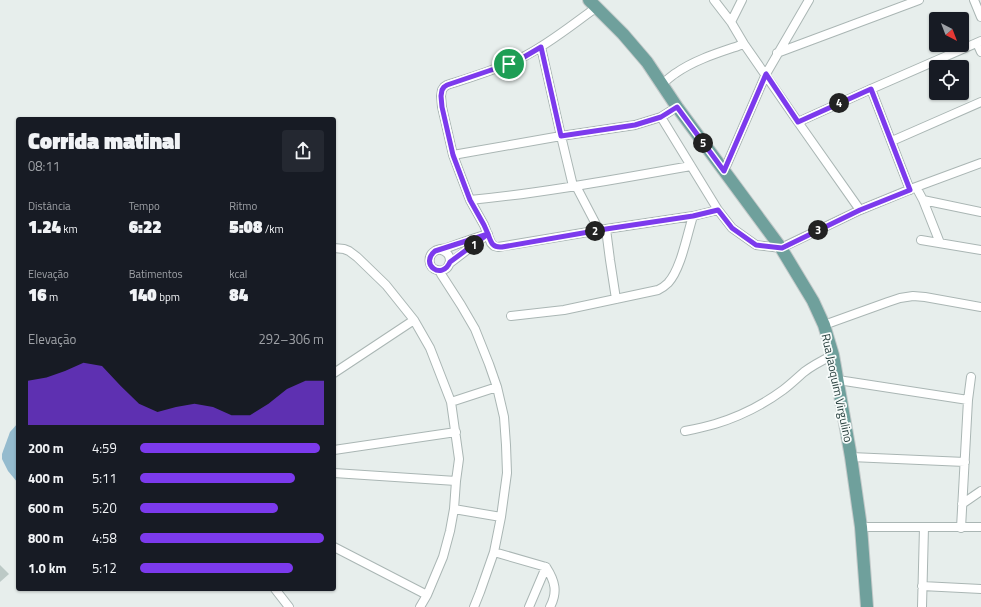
<!DOCTYPE html>
<html lang="pt">
<head>
<meta charset="utf-8">
<style>
  :root { --surface:#171b24; --page:#242831; --text:#f1f3f6; --muted:#9ea1a6; --accent:#7c3aed }
  body { margin:0; font-family:"Titillium Web",sans-serif; background:var(--page); color:var(--text); height:100vh; display:flex; flex-direction:column; font-size:15px; white-space:nowrap }
  * { box-sizing:border-box; margin:0 }
  p { font-size:13px; color:var(--muted) }
  .icon { flex:none; width:22px; height:22px; fill:none; stroke:currentColor; stroke-width:2; stroke-linecap:round; stroke-linejoin:round }
  .map { position:relative; flex:1; overflow:hidden }
  .drawer { position:absolute; left:16px; top:117px; width:320px; height:474px; display:flex; flex-direction:column; background:var(--surface); border-radius:4px; box-shadow:0 1px 3px #0004 }
  .drawer>* { flex:none }
  .needle { width:26px; rotate:138deg }
  .fabs { position:absolute; left:929px; top:12px; display:grid; gap:8px }
  .fabs a { display:grid; place-items:center; width:40px; height:40px; border-radius:4px; background:var(--surface); box-shadow:0 1px 3px #0004; font-size:20px }
  .pin { position:absolute; display:grid; place-items:center; width:34px; height:34px; color:#fff; margin:-17px; border:2px solid #fff; border-radius:50%; box-shadow:0 1px 4px #0007 }
  .km { position:absolute; width:20px; height:20px; margin:-10px; border-radius:50%; background:#222; color:#fff; font-size:11px; line-height:20px; text-align:center }
  .round { display:grid; place-items:center; flex:none; width:42px; height:42px; border-radius:4px; background:var(--page) }
  .head { display:flex; align-items:center; justify-content:space-between; height:68px; padding:0 12px }
  h1 { font-size:22px; font-weight:800; line-height:30px }
  .figures { display:grid; grid-template-columns:repeat(3,1fr); gap:6px; height:68px; padding:4px 12px }
  .figures div { display:grid; align-content:center }
  .figures b { font-size:17px; font-weight:800 }
  .figures small { font-size:11px; font-weight:400 }
  .figures p { font-size:11px }
  .chart { height:112px; padding:8px 12px }
  .chart p { display:flex; justify-content:space-between }
  .chart svg { width:100%; height:72px; margin-top:4px; fill:var(--accent); opacity:.7 }
  ul { padding:0 12px; list-style:none; font-size:13px }
  li { display:grid; grid-template-columns:64px 48px 1fr; align-items:center; height:30px }
  li i { height:10px; border-radius:5px; background:var(--accent) }
  .map>svg:first-child { display:block }
  .water { fill:#94bbce }
  .building { fill:#bcc9c6 }
  .lines { fill:none; stroke-linecap:round; stroke-linejoin:round }
  .minor-casing { stroke:#aab6b4; stroke-width:10 }
  .primary-casing { stroke:#c3c9c9; stroke-width:14 }
  .minor { stroke:#fff; stroke-width:8 }
  .primary { stroke:#6fa09c; stroke-width:12 }
  .route-casing { stroke:#fff; stroke-width:8 }
  .route { stroke:#7c3aed; stroke-width:5 }
  .labels { text-anchor:middle; stroke-width:3.5; stroke-linejoin:round; paint-order:stroke }
  .street-label { font-size:12px; fill:#273f3d; stroke:#f7fbfa }
</style>
</head>
<body>
<div class="map">
<svg width="981" height="607" viewBox="0 0 981 607">
  <rect width="100%" height="100%" fill="#e7eeec"/>
  <path class="water" d="M 18,423 L 18,483 L 8,471 L 2,459 L 2,454 L 10,432 Z"/>
  <path class="building" d="M 0,565 L 9,574 L 0,582 Z"/>
  <g class="lines">
    <defs>
      <path id="minor" d="M 714,0 L 731,22 L 744,44 L 798,122 L 860,210
        M 974,0 L 981,17
        M 597,7 C 573,24 549,44 523,57 C 499,69 472,77 447,85 L 444,87 L 442,90 L 441,96 L 442,107 L 453,155 L 470,200 C 544,193 617,179 691,166
        M 731,22 L 742,0
        M 977,43 L 981,52
        M 541,47 L 561,136 L 573,186
        M 777,53 L 919,0
        M 661,85 C 666,81 671,76 676,73 C 696,59 721,52 744,44
        M 871,89 L 910,190
        M 661,117 L 718,210
        M 798,122 L 871,89 L 981,41
        M 892,141 L 981,102
        M 453,155 L 561,136 L 635,125 L 661,117 L 677,107
        M 724,171 L 766,74 L 809,0
        M 576,186 L 599,230
        M 916,187 L 923,200 L 981,212
        M 470,200 L 484,225 L 491,243 L 494,246 L 498,247 L 606,229 L 693,216 L 718,210 L 732,228 L 756,245 L 781,248 L 860,210 L 916,187 L 981,163
        M 923,200 L 940,243
        M 606,229 L 610,260 L 616,299
        M 921,240 L 981,250
        M 334,248 L 344,249 L 349,251 L 357,257 L 386,285 L 414,320 L 430,348 L 451,402 L 459,459 L 456,481 L 454,509 L 450,531 L 443,557 L 427,595 L 420,607
        M 441,250 C 456,254 450,274 437,270 C 428,268 427,256 435,251 C 438,249 443,249 447,248 C 460,243 474,238 488,234
        M 450,263 L 484,237
        M 440,271 L 441,274 L 461,305 L 475,329 L 489,364 L 497,387 L 504,417 L 506,445 L 507,473 L 501,517 L 494,552 L 480,592 L 474,607
        M 511,316 L 564,310 L 658,290 C 662,288 665,286 668,283 C 681,269 687,235 693,216
        M 824,325 L 888,302 L 900,298 L 913,296 L 925,297 L 981,307
        M 334,373 L 414,320
        M 838,380 L 968,400
        M 451,402 L 497,387
        M 685,431 C 695,429 705,427 715,424 C 738,417 764,404 783,390 C 791,384 797,378 804,372 C 813,365 823,360 833,355
        M 334,450 L 456,432
        M 851,457 L 965,462
        M 334,473 L 456,481
        M 962,504 L 981,491
        M 454,509 L 501,517
        M 861,527 L 981,527
        M 961,528 L 968,400 L 971,377
        M 334,547 L 427,595
        M 494,552 L 546,567 C 555,581 558,592 550,607
        M 922,586 L 981,589
        M 275,589 L 289,607
        M 529,607 L 546,567
        M 922,607 L 924,527"/>
      <path id="primary" d="M 589,0 L 623,34 L 647,62 L 677,107 L 781,248 L 813,301 L 824,325 L 833,355 L 851,457 L 861,527 L 867,607"/>
    </defs>
    <use href="#minor" class="minor-casing"/>
    <use href="#primary" class="primary-casing"/>
    <use href="#minor" class="minor"/>
    <use href="#primary" class="primary"/>
  </g>
  <g class="lines">
    <defs>
      <path id="route" d="M 509,64 L 447,85 L 444,87 L 442,90 L 441,96 L 442,107 L 453,155 L 470,200 L 484,225 L 488,234 L 450,262 C 442,281 419,264 435,251 L 488,234 C 491,242 492,248 502,247 L 606,229 L 693,216 L 718,210 L 732,228 L 756,245 L 782,248 L 860,210 L 910,190 L 871,89 L 798,122 L 766,74 L 724,171 L 677,107 L 661,117 L 635,125 L 561,136 L 541,47 L 524,57 L 509,64"/>
    </defs>
    <use href="#route" class="route-casing"/>
    <use href="#route" class="route"/>
  </g>
  <g class="labels">
    <g class="street-label">
      <text transform="translate(837 388) rotate(78)" y="4">Rua Jaoquim Virgulino</text>
    </g>
  </g>
</svg>
<div class="fabs">
<a><svg class="needle" viewBox="-14 -14 28 28"><path d="M0-13l5 13h-10z" fill="#e53935"/><path d="M0 13l5-13h-10z" fill="#9ea1a6"/></svg></a>
<a><svg class="icon" aria-label="locate" viewBox="0 0 24 24"><circle cx="12" cy="12" r="6"/><path d="M12 2v4M12 18v4M2 12h4M18 12h4"/></svg></a>
</div>
<div class="pin" style="left:509px;top:64px;background:#1e9e55"><svg class="icon" aria-label="arrive" viewBox="0 0 24 24"><path d="M6 21V4h12l-3 4 3 4H6"/></svg></div>
<b class="km" style="left:474px;top:245px">1</b>
<b class="km" style="left:595px;top:231px">2</b>
<b class="km" style="left:818px;top:230px">3</b>
<b class="km" style="left:839px;top:103px">4</b>
<b class="km" style="left:703px;top:143px">5</b>
<section class="drawer">
<div class="head"><div><h1>Corrida matinal</h1><p>08:11</p></div><a class="round"><svg class="icon" aria-label="share" viewBox="0 0 24 24"><path d="M12 15V3M7 8l5-5 5 5M5 13v7h14v-7"/></svg></a></div>
<div class="figures">
<div><p>Distância</p><b>1.24<small> km</small></b></div>
<div><p>Tempo</p><b>6:22</b></div>
<div><p>Ritmo</p><b>5:08<small> /km</small></b></div>
</div>
<div class="figures">
<div><p>Elevação</p><b>16<small> m</small></b></div>
<div><p>Batimentos</p><b>140<small> bpm</small></b></div>
<div><p>kcal</p><b>84</b></div>
</div>
<div class="chart"><p><span>Elevação</span>292–306 m</p>
<svg viewBox="0 0 160 44" preserveAspectRatio="none"><path d="M0 44V17L10 15L20 11L30 6L40 8L50 20L60 31L70 36L80 33L90 31L100 33L110 38L120 38L130 31L140 22L150 17L160 17V44z"/></svg>
</div>
<ul>
<li><b>200 m</b>4:59<i style="width:98%"></i></li>
<li><b>400 m</b>5:11<i style="width:84%"></i></li>
<li><b>600 m</b>5:20<i style="width:75%"></i></li>
<li><b>800 m</b>4:58<i style="width:100%"></i></li>
<li><b>1.0 km</b>5:12<i style="width:83%"></i></li>
</ul>
</section>
</div>
</body>
</html>
